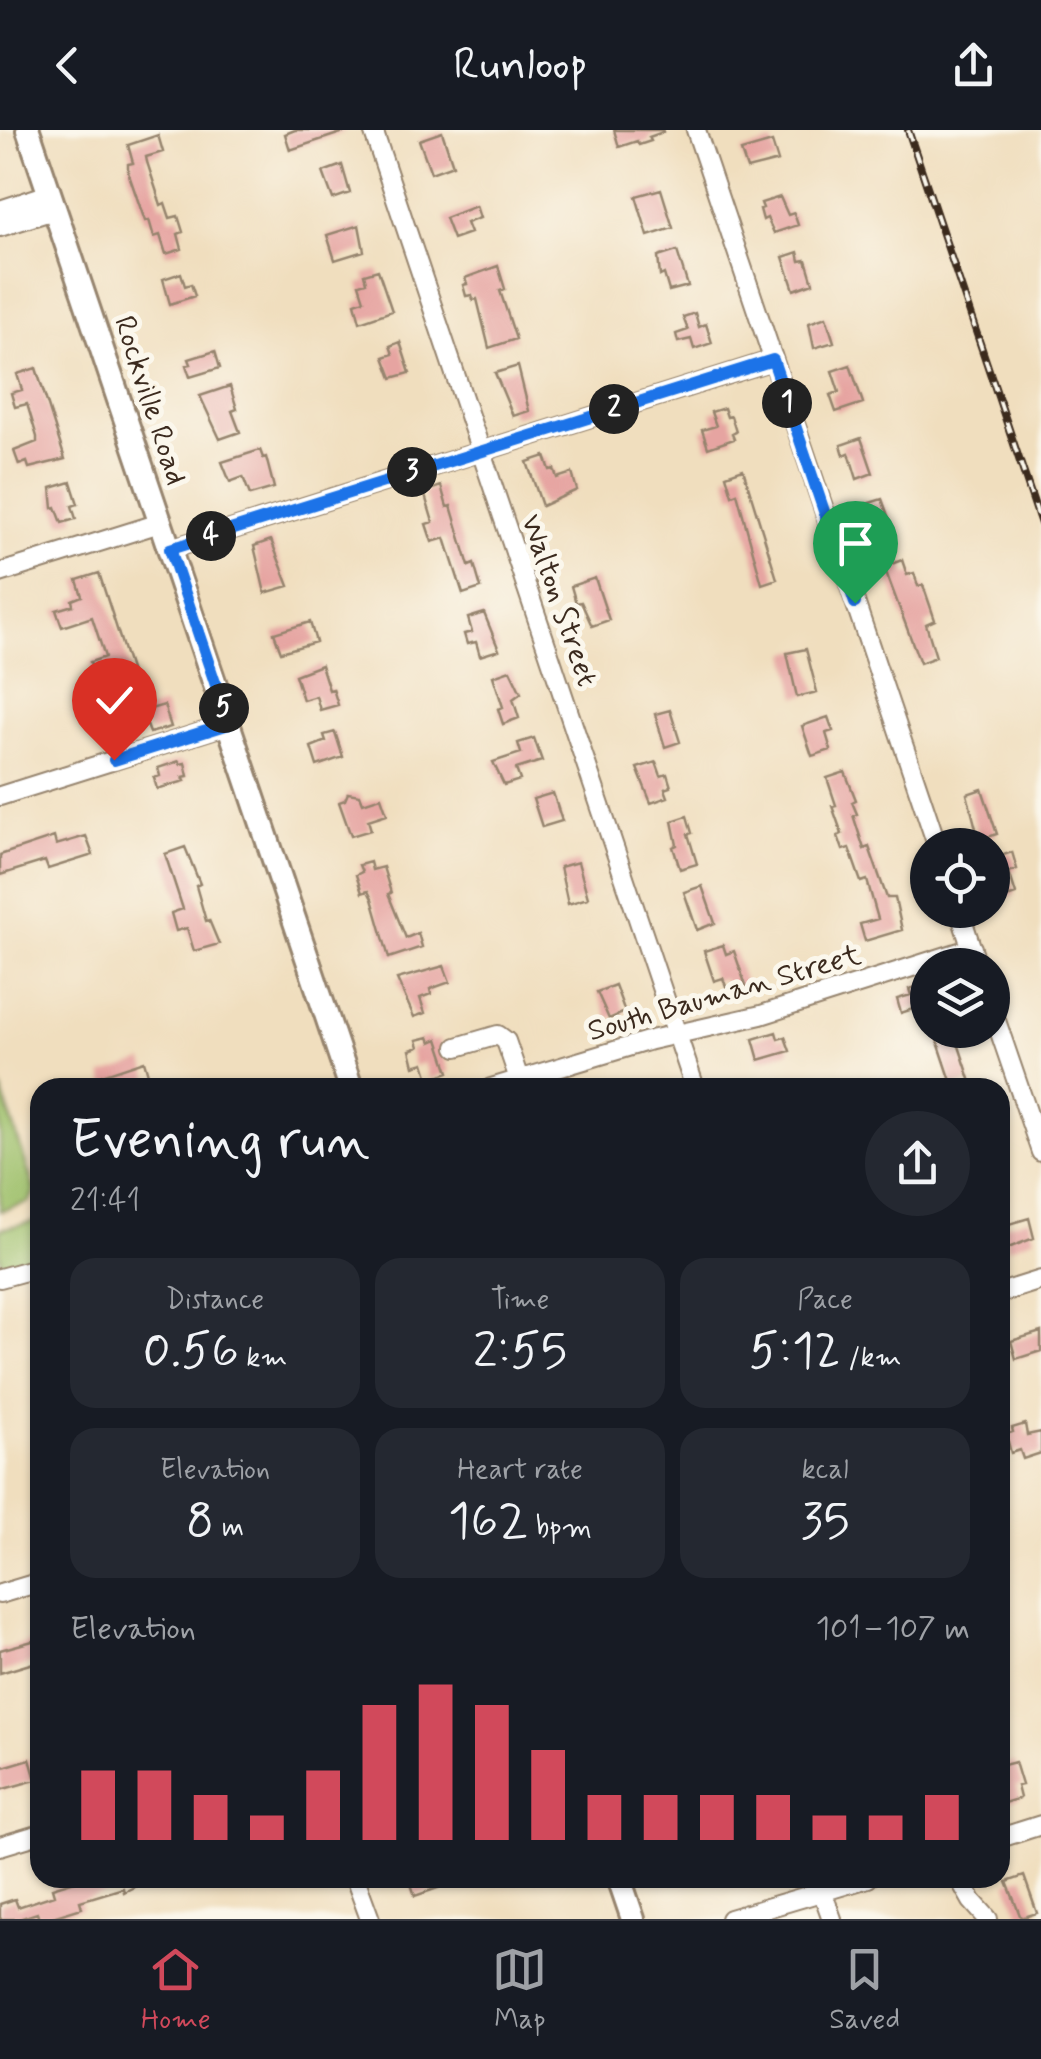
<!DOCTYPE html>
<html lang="en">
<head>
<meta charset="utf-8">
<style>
  :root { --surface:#171b24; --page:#242831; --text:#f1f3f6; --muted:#9ea1a6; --line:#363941; --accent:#d1495b }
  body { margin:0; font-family:Mynerve,sans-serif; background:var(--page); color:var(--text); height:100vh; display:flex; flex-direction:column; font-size:38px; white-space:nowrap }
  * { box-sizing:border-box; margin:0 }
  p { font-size:32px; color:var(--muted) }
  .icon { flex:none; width:55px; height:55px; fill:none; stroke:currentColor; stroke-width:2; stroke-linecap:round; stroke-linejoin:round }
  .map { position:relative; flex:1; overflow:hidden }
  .side { position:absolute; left:30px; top:948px; width:980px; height:810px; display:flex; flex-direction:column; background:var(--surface); border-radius:30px; box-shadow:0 2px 8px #0004 }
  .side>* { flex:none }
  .fabs { position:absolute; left:910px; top:698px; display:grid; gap:20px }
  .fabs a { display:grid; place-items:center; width:100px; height:100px; border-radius:50%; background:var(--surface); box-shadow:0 2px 8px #0004; font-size:50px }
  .pin { position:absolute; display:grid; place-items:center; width:85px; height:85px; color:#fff; margin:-102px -42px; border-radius:50% 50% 50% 0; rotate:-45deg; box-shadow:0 0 10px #0007 }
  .pin .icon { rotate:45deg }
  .km { position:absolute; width:50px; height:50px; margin:-25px; border-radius:50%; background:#222; color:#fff; font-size:28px; line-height:50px; text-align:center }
  .round { display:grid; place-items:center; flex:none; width:105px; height:105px; border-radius:52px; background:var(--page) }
  .summary { display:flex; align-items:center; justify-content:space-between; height:170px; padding:0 40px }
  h1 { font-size:55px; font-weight:600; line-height:75px }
  .stats { display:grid; grid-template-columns:repeat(3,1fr); gap:15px; height:170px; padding:10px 40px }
  .stats div { display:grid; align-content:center; border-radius:25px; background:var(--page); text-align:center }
  .stats b { font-size:50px; font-weight:600 }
  .stats small { font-size:28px; font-weight:400 }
  .stats p { font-size:28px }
  .chart { height:280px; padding:20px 40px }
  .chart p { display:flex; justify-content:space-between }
  .chart svg { width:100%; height:180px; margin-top:10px; stroke:var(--accent); stroke-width:6 }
  header { display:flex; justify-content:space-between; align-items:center; height:130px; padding:0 40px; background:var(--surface); font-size:45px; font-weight:600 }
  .dock { display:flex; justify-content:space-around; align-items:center; height:140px; border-top:2px solid var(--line); background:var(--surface); font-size:28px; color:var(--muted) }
  .dock a { display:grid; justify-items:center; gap:5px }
  .dock .active { color:var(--accent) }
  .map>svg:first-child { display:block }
  .green { fill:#9ec06a; stroke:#6c7544; stroke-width:2.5 }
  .building { fill:#e6a4a1 }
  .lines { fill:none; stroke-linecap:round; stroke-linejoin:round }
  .minor-casing { stroke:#96846e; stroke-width:22 }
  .major-casing { stroke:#96846e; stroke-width:28 }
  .minor { stroke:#fff; stroke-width:18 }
  .major { stroke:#fff; stroke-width:22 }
  .rail-casing { stroke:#3b2a1e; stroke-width:8 }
  .rail { stroke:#fbf7ec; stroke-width:4; stroke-dasharray:11; stroke-linecap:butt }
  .route-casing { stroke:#fff; stroke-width:20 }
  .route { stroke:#1a73e8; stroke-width:12 }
  .labels { text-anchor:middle; stroke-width:10; stroke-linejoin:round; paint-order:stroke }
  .street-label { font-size:30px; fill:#3b2a1e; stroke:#fbf7ec }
</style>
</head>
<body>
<header><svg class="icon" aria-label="back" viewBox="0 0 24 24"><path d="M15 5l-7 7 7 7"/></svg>Runloop<svg class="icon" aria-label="share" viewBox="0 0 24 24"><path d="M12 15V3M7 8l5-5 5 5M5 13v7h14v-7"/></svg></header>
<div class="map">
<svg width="1041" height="1789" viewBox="0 0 1041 1789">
  <rect width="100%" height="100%" fill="#fbf7ec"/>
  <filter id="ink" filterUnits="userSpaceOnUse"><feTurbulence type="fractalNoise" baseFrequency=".01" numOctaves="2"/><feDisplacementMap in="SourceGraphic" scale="20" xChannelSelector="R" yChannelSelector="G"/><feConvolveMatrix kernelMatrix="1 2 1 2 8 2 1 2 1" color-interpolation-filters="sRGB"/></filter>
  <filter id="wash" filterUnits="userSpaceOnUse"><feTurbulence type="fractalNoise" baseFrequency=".0048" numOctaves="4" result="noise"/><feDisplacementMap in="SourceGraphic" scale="40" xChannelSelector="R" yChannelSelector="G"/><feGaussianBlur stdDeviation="2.25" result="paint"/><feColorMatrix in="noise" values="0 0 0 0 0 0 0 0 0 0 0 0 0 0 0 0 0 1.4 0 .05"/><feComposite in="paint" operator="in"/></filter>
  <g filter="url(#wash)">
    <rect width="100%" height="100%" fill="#f0debe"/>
    <path class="green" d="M 0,955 L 35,1061 L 29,1072 L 0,1081 Z
      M 40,1090 L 40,1130 L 5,1141 L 0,1125 L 0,1099 Z"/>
    <g id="blocks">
      <path class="building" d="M 295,0 L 344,0 L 344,2 L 290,20 L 285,4 Z
        M 614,0 L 663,0 L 663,2 L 649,7 L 651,11 L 639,15 L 637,11 L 619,17 Z
        M 442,2 L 453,35 L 431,43 L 419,10 Z
        M 158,5 L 163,22 L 146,27 L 147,32 L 161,75 L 165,73 L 170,88 L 178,86 L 183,102 L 178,104 L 182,119 L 166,124 L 160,105 L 154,107 L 149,90 L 145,91 L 128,42 L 128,34 L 133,33 L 128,15 Z
        M 772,12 L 778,31 L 747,39 L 741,21 Z
        M 342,35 L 350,63 L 333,69 L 323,42 Z
        M 661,59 L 673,98 L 648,106 L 636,66 Z
        M 780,67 L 788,85 L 794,83 L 798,95 L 774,103 L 767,88 L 763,90 L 760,79 L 763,78 L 761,73 Z
        M 476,76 L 480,88 L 466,93 L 470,103 L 453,109 L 445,88 Z
        M 359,95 L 364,121 L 335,130 L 327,105 Z
        M 677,121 L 688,156 L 669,161 L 664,144 L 660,146 L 658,127 Z
        M 798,122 L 800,131 L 806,130 L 813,153 L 794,160 L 783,127 Z
        M 498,136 L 505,159 L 500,161 L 516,209 L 489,218 L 477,169 L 473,170 L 472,165 L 466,166 L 463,155 L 467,154 L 465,148 Z
        M 378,140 L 392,181 L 360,192 L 355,173 L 364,170 L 359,154 L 366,152 L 364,144 Z
        M 181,143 L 185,156 L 191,154 L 195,166 L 170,174 L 163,149 Z
        M 695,183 L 699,197 L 706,194 L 712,213 L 694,219 L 691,209 L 678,212 L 676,204 L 688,200 L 683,187 Z
        M 826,187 L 834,212 L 814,218 L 809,193 Z
        M 400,212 L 410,243 L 392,248 L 384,227 L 393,224 L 390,216 Z
        M 215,221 L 220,238 L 190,247 L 186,235 L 191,234 L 189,229 Z
        M 850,235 L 863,273 L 836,282 L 830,265 L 839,262 L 832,241 Z
        M 518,236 L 529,281 L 513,286 L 495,243 Z
        M 36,238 L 65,329 L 29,338 L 27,332 L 19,335 L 14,321 L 37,312 L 37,307 L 27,274 L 15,277 L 11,263 L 22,260 L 17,244 Z
        M 230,256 L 237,279 L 232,281 L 240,302 L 220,309 L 200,266 Z
        M 724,278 L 727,287 L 731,286 L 736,302 L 732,304 L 734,309 L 708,318 L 702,300 L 716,296 L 711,282 Z
        M 861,308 L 873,343 L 857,349 L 849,323 L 844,325 L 841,315 Z
        M 260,320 L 263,328 L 266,327 L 274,358 L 250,365 L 243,347 L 230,352 L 222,332 Z
        M 545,326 L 550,340 L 554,339 L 557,348 L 572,343 L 577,360 L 542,376 L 527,332 Z
        M 743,339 L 777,449 L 762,454 L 737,363 L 732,365 L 726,345 Z
        M 71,352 L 78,374 L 72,376 L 76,389 L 62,393 L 56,377 L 53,378 L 51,358 Z
        M 441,356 L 447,377 L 451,376 L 469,436 L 474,434 L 481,458 L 463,464 L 445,408 L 432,412 L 426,394 L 433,392 L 424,362 Z
        M 882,369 L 895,405 L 879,410 L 866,374 Z
        M 271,410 L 289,456 L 265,463 L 254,416 Z
        M 902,430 L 907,445 L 914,443 L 918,456 L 923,455 L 935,490 L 926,494 L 936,527 L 920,533 L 886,442 L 886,436 Z
        M 99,443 L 133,549 L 119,553 L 117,547 L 112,548 L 109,539 L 94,544 L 90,532 L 105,527 L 92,487 L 62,497 L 56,480 L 73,475 L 72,470 L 82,466 L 77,450 Z
        M 595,448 L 609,490 L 592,496 L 581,472 L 576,473 L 571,456 Z
        M 484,483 L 499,520 L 480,526 L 476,512 L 467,514 L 464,504 L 472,502 L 468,488 Z
        M 310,492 L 316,512 L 281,522 L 274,503 Z
        M 806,519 L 817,562 L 797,567 L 787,523 Z
        M 321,535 L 329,560 L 333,559 L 338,575 L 320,580 L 316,566 L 303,570 L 295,545 Z
        M 510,540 L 521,563 L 513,569 L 519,588 L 503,594 L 498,579 L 503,577 L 493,546 Z
        M 164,575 L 171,597 L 150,603 L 147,595 L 142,597 L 137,583 Z
        M 670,580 L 680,612 L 665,617 L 655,584 Z
        M 828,587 L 833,601 L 826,603 L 831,620 L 812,626 L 802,596 Z
        M 335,602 L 343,627 L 317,636 L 311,617 L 326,611 L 324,605 Z
        M 534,608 L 542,631 L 516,639 L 520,650 L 504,655 L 493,632 L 521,623 L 518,613 Z
        M 179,631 L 180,634 L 185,633 L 188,646 L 183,647 L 185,651 L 157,659 L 154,648 L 160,646 L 158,638 Z
        M 656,632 L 661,646 L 667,644 L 671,657 L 665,659 L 668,667 L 651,673 L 637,638 Z
        M 845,642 L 856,670 L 852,672 L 857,684 L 853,685 L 864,719 L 869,717 L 887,768 L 895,768 L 902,800 L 865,811 L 860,794 L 878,789 L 867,750 L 861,752 L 849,718 L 843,720 L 838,706 L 842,704 L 832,676 L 836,675 L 827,648 Z
        M 982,659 L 997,704 L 979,710 L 967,664 Z
        M 348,663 L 360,665 L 363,673 L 381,667 L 387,684 L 368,690 L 371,700 L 351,706 L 339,672 L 345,670 Z
        M 553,663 L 562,691 L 542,697 L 533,669 Z
        M 687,686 L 692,703 L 688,704 L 697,734 L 680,739 L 673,717 L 677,715 L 672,691 Z
        M 86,706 L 93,725 L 48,739 L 45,731 L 0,745 L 0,725 L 54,707 L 56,715 Z
        M 185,717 L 200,754 L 196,756 L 206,791 L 209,790 L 219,814 L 194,821 L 187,798 L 176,801 L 171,783 L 183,779 L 165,724 Z
        M 1012,722 L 1017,739 L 1009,742 L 1016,764 L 1001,769 L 992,744 L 992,729 Z
        M 370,732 L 372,740 L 383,737 L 391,763 L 388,764 L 406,808 L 418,803 L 422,817 L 389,828 L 372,769 L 368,761 L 362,763 L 356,745 L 362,742 L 359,735 Z
        M 578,732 L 588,768 L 568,774 L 560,737 Z
        M 702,756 L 715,793 L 697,800 L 684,762 Z
        M 723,815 L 726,824 L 734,821 L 746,856 L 728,862 L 723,848 L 714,851 L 704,821 Z
        M 444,836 L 450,852 L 430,859 L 431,864 L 420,868 L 425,883 L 414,887 L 397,849 Z
        M 928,853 L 928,874 L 901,883 L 897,869 L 911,865 L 909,859 Z
        M 615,855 L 625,882 L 609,889 L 597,862 Z
        M 776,902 L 778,909 L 785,907 L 790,921 L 759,930 L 753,909 Z
        M 955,904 L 971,952 L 953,957 L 937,909 Z
        M 429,907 L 431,912 L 438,909 L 449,942 L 429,949 L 424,933 L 414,936 L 410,920 L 419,917 L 417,910 Z
        M 144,931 L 152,958 L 106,958 L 102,945 Z
        M 1029,1088 L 1034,1108 L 1008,1118 L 1002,1096 Z
        M 1041,1202 L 1041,1221 L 1016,1229 L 1011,1211 Z
        M 1025,1294 L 1027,1305 L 1041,1302 L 1041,1323 L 1023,1329 L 1020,1320 L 1011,1323 L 1006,1304 L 1013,1302 L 1012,1298 Z
        M 40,1509 L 40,1531 L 0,1543 L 0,1520 Z
        M 30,1629 L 36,1650 L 0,1660 L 0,1638 Z
        M 1015,1632 L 1022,1655 L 1017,1656 L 1020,1668 L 1004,1673 L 1000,1658 L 1000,1636 Z
        M 1024,1746 L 1037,1783 L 1021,1788 L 1007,1752 Z
        M 85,1748 L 147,1748 L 148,1750 L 124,1762 L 123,1758 L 80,1771 L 82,1778 L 46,1789 L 39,1789 L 37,1783 L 19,1789 L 0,1789 L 0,1774 L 15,1769 L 18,1777 L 54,1765 L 52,1758 Z
        M 419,1748 L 461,1748 L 461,1750 L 415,1766 L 410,1751 Z"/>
    </g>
  </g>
  <g filter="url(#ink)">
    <use href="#blocks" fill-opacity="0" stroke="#96846e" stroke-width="2.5"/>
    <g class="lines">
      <defs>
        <path id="minor" d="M 373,0 L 695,958
          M 696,0 L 937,715
          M 0,80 L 49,64
          M 0,97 L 54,80
          M 170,419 L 773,230
          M 0,443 L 160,393
          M 0,666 L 229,594
          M 959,780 L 977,835
          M 992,879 L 1041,1022
          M 457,917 L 498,905 L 506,911 L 519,949
          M 491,958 L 651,910 L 761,885 L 972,818
          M 0,1148 L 40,1137
          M 1000,1163 L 1041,1150
          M 0,1464 L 40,1452
          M 1000,1708 L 1041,1695
          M 0,1716 L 40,1704
          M 355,1748 L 370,1789
          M 959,1748 L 972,1771 L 988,1789
          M 822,1761 L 832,1789
          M 730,1789 L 868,1748"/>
        <path id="major" d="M 28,0 L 351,958
          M 619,1748 L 633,1789"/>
      </defs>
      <use href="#minor" class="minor-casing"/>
      <use href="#major" class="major-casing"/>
      <use href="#minor" class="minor"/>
      <use href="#major" class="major"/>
      <defs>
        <path id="rail" d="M 908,0 L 1041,394"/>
      </defs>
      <use href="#rail" class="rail-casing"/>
      <use href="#rail" class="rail"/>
    </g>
  </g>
  <g class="lines" filter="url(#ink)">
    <defs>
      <path id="route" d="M 114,630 L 229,594 L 170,419 L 773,230 L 855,473"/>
    </defs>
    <use href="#route" class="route-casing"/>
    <use href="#route" class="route"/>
  </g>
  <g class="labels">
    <g class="street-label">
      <text transform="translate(151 270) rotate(72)" y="10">Rockville Road</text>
      <text transform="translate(560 470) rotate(71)" y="10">Walton Street</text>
      <text transform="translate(724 862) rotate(-16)" y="10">South Bauman Street</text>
    </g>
  </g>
</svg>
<div class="fabs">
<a><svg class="icon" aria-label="locate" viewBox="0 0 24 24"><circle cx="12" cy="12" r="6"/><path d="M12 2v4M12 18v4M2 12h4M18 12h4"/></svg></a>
<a><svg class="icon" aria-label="layers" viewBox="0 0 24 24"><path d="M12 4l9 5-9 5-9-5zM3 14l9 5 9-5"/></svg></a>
</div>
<div class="pin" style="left:855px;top:473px;background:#1e9e55"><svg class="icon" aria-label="arrive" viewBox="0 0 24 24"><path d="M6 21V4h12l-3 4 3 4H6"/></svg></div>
<div class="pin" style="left:114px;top:630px;background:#d93025"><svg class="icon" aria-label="check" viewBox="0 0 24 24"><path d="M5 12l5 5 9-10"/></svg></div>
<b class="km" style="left:787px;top:273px">1</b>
<b class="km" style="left:614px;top:279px">2</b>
<b class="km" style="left:412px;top:342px">3</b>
<b class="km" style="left:211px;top:406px">4</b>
<b class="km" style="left:224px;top:578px">5</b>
<section class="side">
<div class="summary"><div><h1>Evening run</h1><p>21:41</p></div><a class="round"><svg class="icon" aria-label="share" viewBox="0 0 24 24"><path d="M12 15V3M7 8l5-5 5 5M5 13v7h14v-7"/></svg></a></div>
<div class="stats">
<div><p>Distance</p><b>0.56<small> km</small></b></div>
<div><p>Time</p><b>2:55</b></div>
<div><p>Pace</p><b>5:12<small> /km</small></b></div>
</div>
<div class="stats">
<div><p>Elevation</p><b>8<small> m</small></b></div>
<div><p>Heart rate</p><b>162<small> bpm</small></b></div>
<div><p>kcal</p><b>35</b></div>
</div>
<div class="chart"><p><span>Elevation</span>101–107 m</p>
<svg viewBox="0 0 160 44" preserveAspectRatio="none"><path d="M5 44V27M15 44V27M25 44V33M35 44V38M45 44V27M55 44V11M65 44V6M75 44V11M85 44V22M95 44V33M105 44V33M115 44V33M125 44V33M135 44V38M145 44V38M155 44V33"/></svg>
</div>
</section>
</div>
<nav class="dock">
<a class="active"><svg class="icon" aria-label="home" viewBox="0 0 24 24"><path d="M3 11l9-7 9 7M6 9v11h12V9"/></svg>Home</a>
<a><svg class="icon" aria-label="map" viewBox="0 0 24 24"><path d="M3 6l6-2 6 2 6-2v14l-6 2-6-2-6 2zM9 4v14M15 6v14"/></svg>Map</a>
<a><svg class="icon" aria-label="saved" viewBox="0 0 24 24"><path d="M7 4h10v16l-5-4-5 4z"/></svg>Saved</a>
</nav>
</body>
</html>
